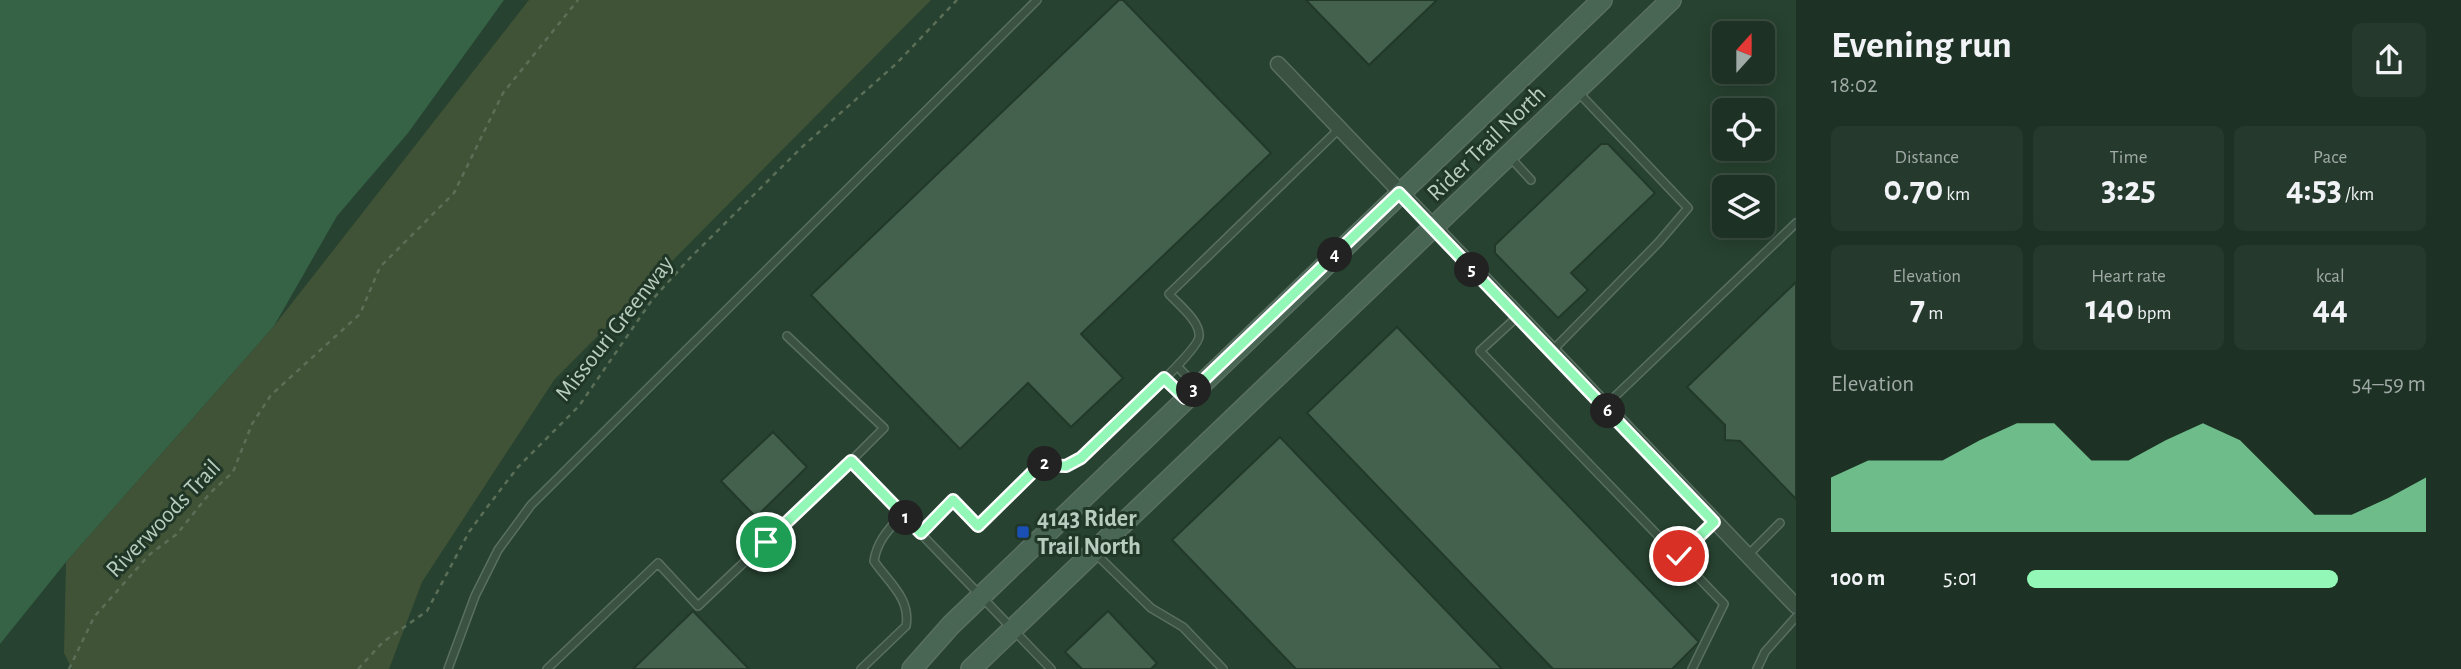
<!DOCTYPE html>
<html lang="en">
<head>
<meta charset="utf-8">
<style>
  :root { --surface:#1d3224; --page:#253a2c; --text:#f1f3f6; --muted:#a0aaa6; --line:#3b4d41; --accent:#92f7b7 }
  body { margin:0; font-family:"Alegreya Sans",sans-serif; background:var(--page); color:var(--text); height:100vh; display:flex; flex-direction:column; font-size:26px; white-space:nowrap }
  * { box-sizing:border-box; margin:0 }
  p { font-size:23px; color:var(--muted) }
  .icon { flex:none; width:38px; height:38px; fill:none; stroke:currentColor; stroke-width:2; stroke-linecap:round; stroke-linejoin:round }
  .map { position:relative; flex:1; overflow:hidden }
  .panel { display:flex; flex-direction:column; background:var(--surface); width:665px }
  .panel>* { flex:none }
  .needle { width:46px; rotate:21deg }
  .buttons { position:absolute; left:1712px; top:21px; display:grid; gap:14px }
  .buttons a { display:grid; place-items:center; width:63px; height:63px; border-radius:10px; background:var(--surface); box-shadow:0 4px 18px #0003,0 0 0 2px var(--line); font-size:35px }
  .pin { position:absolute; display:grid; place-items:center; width:60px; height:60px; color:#fff; margin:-30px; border:4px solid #fff; border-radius:50%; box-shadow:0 2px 7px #0007 }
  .km { position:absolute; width:35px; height:35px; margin:-18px; border-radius:50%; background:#222; color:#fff; font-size:19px; line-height:35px; text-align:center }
  .round { display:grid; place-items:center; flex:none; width:74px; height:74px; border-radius:10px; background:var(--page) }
  .summary { display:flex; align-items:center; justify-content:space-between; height:119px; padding:0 35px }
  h1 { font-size:38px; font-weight:600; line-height:52px }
  .stats { display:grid; grid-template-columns:repeat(3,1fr); gap:10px; height:119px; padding:7px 35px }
  .stats div { display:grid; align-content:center; border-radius:10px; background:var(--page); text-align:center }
  .stats b { font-size:35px; font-weight:600 }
  .stats small { font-size:19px; font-weight:400 }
  .stats p { font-size:19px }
  .chart { height:196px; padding:14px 35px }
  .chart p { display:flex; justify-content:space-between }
  .chart svg { width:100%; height:126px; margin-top:7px; fill:var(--accent); opacity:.7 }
  ul { padding:0 35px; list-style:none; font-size:23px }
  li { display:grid; grid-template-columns:112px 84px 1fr; align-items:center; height:52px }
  li i { height:18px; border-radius:9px; background:var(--accent) }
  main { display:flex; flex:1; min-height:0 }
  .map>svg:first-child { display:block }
  .green { fill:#415336 }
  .water { fill:#366346 }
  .building { fill:#43614d; stroke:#22392a; stroke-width:2 }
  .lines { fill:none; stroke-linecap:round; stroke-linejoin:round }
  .lane-casing { stroke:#596f61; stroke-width:10 }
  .street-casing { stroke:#596f61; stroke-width:17 }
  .secondary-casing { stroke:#596f61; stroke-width:22 }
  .path { stroke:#5b6f58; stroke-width:2.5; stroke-dasharray:5 5; stroke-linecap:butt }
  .lane { stroke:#3b5243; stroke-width:7 }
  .street { stroke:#3b5243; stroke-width:14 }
  .secondary { stroke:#496554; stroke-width:19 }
  .route-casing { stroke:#fff; stroke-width:14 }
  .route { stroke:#92f7b7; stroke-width:9 }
  .transit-dot { fill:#1a4fb4; stroke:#203728; stroke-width:2.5 }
  .labels { text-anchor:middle; stroke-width:6; stroke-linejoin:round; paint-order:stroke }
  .street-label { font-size:24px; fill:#b8ccbf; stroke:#203728 }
  .poi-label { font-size:24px; font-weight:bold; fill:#b8ccbf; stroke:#203728; text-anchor:start }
</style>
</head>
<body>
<main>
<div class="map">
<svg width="1796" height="669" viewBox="0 0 1796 669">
  <rect width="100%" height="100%" fill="#274230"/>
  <path class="green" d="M 529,0 L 931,0 L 554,380 L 422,582 L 389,669 L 72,669 L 64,653 L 66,562 L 274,326 Z"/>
  <path class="water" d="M 0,0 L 504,0 L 408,133 L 337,216 L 274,326 L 66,562 L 0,644 Z"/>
  <path class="building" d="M 1119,0 L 1123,0 L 1271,153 L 1081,334 L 1123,378 L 1071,427 L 1028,383 L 960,449 L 811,295 Z
    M 1306,0 L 1437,0 L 1369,65 Z
    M 1601,144 L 1608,144 L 1655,193 L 1571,273 L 1588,290 L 1558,318 L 1495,253 L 1495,245 Z
    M 1796,282 L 1796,499 L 1740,441 L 1725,440 L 1725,425 L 1687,387 Z
    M 1397,327 L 1699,642 L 1672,669 L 1553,669 L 1307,413 Z
    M 773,432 L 807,467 L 756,517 L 721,481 Z
    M 1280,437 L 1502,669 L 1296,669 L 1172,540 Z
    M 693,611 L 749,669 L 633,669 Z
    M 1108,611 L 1157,663 L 1151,669 L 1082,669 L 1065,652 Z"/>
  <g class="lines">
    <defs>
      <path id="lane" d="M 1509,156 L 1531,180
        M 1517,317 L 1480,351 L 1724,604 L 1692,669
        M 787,336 L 884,428 L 851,461 L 1051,669
        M 1552,351 L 1658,243 L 1688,208 L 1577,91
        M 1177,366 L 1196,386
        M 1164,378 L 1185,398
        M 1604,407 L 1796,223
        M 921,533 L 953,500 L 978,526 L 1040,465 L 1066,466 L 1081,458 C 1099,440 1197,354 1199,337 C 1201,322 1179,305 1169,294 L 1339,129
        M 1094,552 L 1151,608 L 1183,627 L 1223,669
        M 1679,556 L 1714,522
        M 1747,556 L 1780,523
        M 448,669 L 475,596 L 498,550 L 531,505 L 1037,0
        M 547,669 L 658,563 L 698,606 L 851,461
        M 861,669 L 906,626 C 911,598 888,582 874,561 C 877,541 889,529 902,514
        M 1757,669 L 1765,652 L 1796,617"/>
      <path id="street" d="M 1278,64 L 1796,606"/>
      <path id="secondary" d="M 912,669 L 951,625 L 1602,0
        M 971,669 L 1671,0"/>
    </defs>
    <use href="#lane" class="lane-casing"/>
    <use href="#street" class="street-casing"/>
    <use href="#secondary" class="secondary-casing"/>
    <path class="path" d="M 69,669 L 94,617 L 149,555 L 177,534 L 210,493 L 233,472 L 252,424 L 271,395 L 360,314 L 380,267 L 454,193 L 503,93 L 578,0
      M 358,669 L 383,642 L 427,611 L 469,532 L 488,506 L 518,467 L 579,406 L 652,300 L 688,260 L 802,147 L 896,64 L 957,0"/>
    <use href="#lane" class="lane"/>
    <use href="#street" class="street"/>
    <use href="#secondary" class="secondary"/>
  </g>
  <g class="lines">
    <defs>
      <path id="route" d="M 766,542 L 851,461 L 921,533 L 953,500 L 978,526 L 1040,465 L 1066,466 L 1081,458 L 1164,378 L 1185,398 L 1399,193 L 1714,522 L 1679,556"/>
    </defs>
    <use href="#route" class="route-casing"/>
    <use href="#route" class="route"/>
  </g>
  <rect class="transit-dot" x="1016" y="525" width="14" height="14" rx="3.5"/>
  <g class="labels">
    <g class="street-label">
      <text transform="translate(1486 143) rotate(-44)" y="8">Rider Trail North</text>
      <text transform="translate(614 328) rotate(-52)" y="8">Missouri Greenway</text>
      <text transform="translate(163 518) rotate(-46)" y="8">Riverwoods Trail</text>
    </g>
    <g class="poi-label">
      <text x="1037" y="526">4143 Rider<tspan x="1037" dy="28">Trail North</tspan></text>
    </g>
  </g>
</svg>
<div class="buttons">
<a><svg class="needle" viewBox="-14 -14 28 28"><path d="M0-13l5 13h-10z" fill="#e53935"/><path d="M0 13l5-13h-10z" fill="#a0aaa6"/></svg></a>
<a><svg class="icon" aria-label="locate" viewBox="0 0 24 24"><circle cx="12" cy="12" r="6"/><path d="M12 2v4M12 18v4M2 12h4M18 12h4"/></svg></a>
<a><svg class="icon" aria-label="layers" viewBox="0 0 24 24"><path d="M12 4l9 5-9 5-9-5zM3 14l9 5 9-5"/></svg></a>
</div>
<div class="pin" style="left:766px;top:542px;background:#1e9e55"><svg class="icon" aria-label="arrive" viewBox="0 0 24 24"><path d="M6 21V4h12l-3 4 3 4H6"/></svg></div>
<div class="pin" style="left:1679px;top:556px;background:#d93025"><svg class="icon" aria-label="check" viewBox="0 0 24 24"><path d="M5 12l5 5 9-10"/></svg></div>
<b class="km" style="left:906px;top:518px">1</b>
<b class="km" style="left:1045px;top:464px">2</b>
<b class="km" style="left:1194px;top:390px">3</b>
<b class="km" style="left:1335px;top:255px">4</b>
<b class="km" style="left:1472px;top:270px">5</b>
<b class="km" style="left:1608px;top:411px">6</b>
</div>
<section class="panel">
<div class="summary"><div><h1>Evening run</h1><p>18:02</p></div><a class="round"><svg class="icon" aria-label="share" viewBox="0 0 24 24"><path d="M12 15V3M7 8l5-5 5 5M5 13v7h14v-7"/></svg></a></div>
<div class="stats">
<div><p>Distance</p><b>0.70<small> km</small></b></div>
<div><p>Time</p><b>3:25</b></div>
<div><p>Pace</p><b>4:53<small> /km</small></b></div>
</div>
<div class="stats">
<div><p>Elevation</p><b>7<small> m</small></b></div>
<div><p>Heart rate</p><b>140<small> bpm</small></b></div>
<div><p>kcal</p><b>44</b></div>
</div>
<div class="chart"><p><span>Elevation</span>54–59 m</p>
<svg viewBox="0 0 160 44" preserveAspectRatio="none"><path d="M0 44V25L10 19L20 19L30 19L40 12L50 6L60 6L70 19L80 19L90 12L100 6L110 12L120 25L130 38L140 38L150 32L160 25V44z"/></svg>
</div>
<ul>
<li><b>100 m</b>5:01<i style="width:78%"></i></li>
</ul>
</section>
</main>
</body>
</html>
